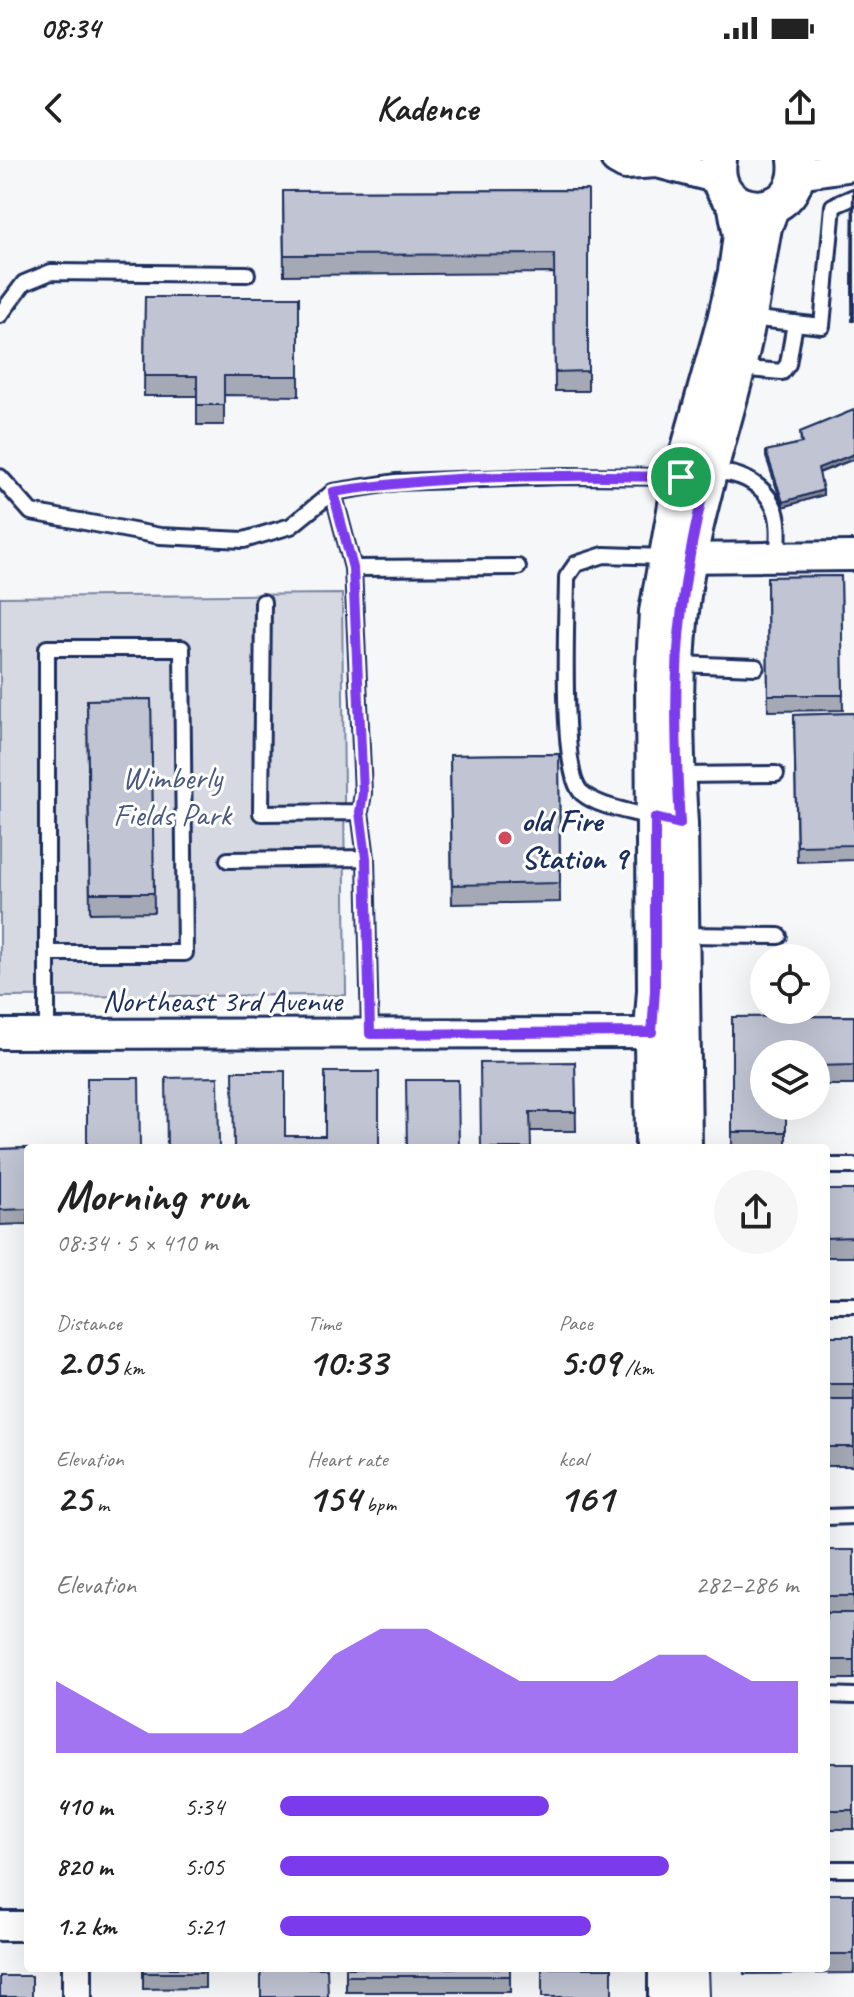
<!DOCTYPE html>
<html lang="en">
<head>
<meta charset="utf-8">
<style>
  :root { --surface:#fff; --page:#f6f6f6; --text:#222; --muted:#767676; --accent:#7c3aed }
  body { margin:0; font-family:Caveat,sans-serif; background:var(--page); color:var(--text); height:100vh; display:flex; flex-direction:column; font-size:30px; white-space:nowrap }
  * { box-sizing:border-box; margin:0 }
  p { font-size:26px; color:var(--muted) }
  .icon { flex:none; width:44px; height:44px; fill:none; stroke:currentColor; stroke-width:2; stroke-linecap:round; stroke-linejoin:round }
  .map { position:relative; flex:1; overflow:hidden }
  .panel { position:absolute; left:24px; top:984px; width:806px; height:828px; display:flex; flex-direction:column; background:var(--surface); border-radius:8px; box-shadow:0 8px 32px #0002 }
  .panel>* { flex:none }
  .buttons { position:absolute; left:750px; top:784px; display:grid; gap:16px }
  .buttons a { display:grid; place-items:center; width:80px; height:80px; border-radius:50%; background:var(--surface); box-shadow:0 8px 32px #0002; font-size:40px }
  .pin { position:absolute; display:grid; place-items:center; width:68px; height:68px; color:#fff; margin:-34px; border:4px solid #fff; border-radius:50%; box-shadow:0 2px 8px #0007 }
  .round { display:grid; place-items:center; flex:none; width:84px; height:84px; border-radius:42px; background:var(--page) }
  .head { display:flex; align-items:center; justify-content:space-between; height:136px; padding:0 32px }
  h1 { font-size:44px; font-weight:600; line-height:60px }
  .stats { display:grid; grid-template-columns:repeat(3,1fr); gap:12px; height:136px; padding:8px 32px }
  .stats div { display:grid; align-content:center }
  .stats b { font-size:40px; font-weight:600 }
  .stats small { font-size:22px; font-weight:400 }
  .stats p { font-size:22px }
  .chart { height:224px; padding:16px 32px }
  .chart p { display:flex; justify-content:space-between }
  .chart svg { width:100%; height:144px; margin-top:8px; fill:var(--accent); opacity:.7 }
  ul { padding:0 32px; list-style:none; font-size:26px }
  li { display:grid; grid-template-columns:128px 96px 1fr; align-items:center; height:60px }
  li i { height:20px; border-radius:10px; background:var(--accent) }
  .status { display:flex; justify-content:space-between; align-items:center; height:56px; padding:0 40px; background:var(--surface); direction:ltr }
  .status svg { height:22px; fill:currentColor }
  header { display:flex; justify-content:space-between; align-items:center; height:104px; padding:0 32px; background:var(--surface); font-size:36px; font-weight:600 }
  .map>svg:first-child { display:block }
  .green { fill:#d6d9e2; stroke:#7884a0; stroke-width:2 }
  .lines { fill:none; stroke-linecap:round; stroke-linejoin:round }
  .service-casing { stroke:#1b2f5e; stroke-width:20 }
  .minor-casing { stroke:#1b2f5e; stroke-width:34 }
  .tertiary-casing { stroke:#1b2f5e; stroke-width:40 }
  .service { stroke:#fff; stroke-width:14 }
  .minor { stroke:#fff; stroke-width:28 }
  .tertiary { stroke:#fff; stroke-width:34 }
  .wall { fill:#a5a9b5; stroke:#1b2f5e; stroke-width:2 }
  .shaded-wall { fill:#868994; stroke:#1b2f5e; stroke-width:2 }
  .building { fill:#c0c4d3; stroke:#1b2f5e; stroke-width:2 }
  .route-casing { stroke:#fff; stroke-width:16 }
  .route { stroke:#7c3aed; stroke-width:10 }
  .poi-dot { fill:#d1495b; stroke:#fff; stroke-width:3 }
  .labels { text-anchor:middle; stroke-width:6; stroke-linejoin:round; paint-order:stroke }
  .park-label { font-size:32px; fill:#4a5a7f; stroke:#fff }
  .poi-label { font-size:32px; font-weight:bold; fill:#1b2f5e; stroke:#fff; text-anchor:start }
  .street-label { font-size:32px; fill:#1b2f5e; stroke:#fff }
</style>
</head>
<body>
<div class="status"><b>08:34</b><svg viewBox="0 0 49 12"><path d="M0 12V9h3v3zM5 12V6h3v6zM10 12V3h3v9zM15 12V0h3v12zM26 1h20v11H26zM47 4h2v5h-2z"/></svg></div>
<header><svg class="icon" aria-label="back" viewBox="0 0 24 24"><path d="M15 5l-7 7 7 7"/></svg>Kadence<svg class="icon" aria-label="share" viewBox="0 0 24 24"><path d="M12 15V3M7 8l5-5 5 5M5 13v7h14v-7"/></svg></header>
<div class="map">
<svg width="854" height="1837" viewBox="0 0 854 1837">
  <rect width="100%" height="100%" fill="#f6f7f9"/>
  <filter id="ink" filterUnits="userSpaceOnUse"><feTurbulence type="fractalNoise" baseFrequency=".0125" numOctaves="2"/><feDisplacementMap in="SourceGraphic" scale="16" xChannelSelector="R" yChannelSelector="G"/><feConvolveMatrix kernelMatrix="1 2 1 2 8 2 1 2 1" color-interpolation-filters="sRGB"/></filter>
  <g filter="url(#ink)">
    <path class="green" d="M 342,434 L 346,835 L 0,837 L 0,437 Z"/>
    <g class="lines">
      <defs>
        <path id="service" d="M 0,155 L 24,123 L 51,112 L 247,114
          M 748,158 L 822,166 L 833,46 L 854,37
          M 738,208 L 782,212 L 788,204 L 795,163
          M 711,314 C 735,309 763,323 774,347 C 781,362 778,382 778,398
          M 0,317 L 31,352 L 160,376 L 244,380 L 291,366 L 333,332 L 397,322 L 565,316 L 682,317
          M 333,332 L 353,408 L 363,633 L 360,652 L 366,698 L 370,874
          M 353,408 L 518,407
          M 263,442 L 261,653 L 360,652
          M 678,504 L 756,507
          M 678,615 L 776,614
          M 653,658 C 631,651 600,648 582,633 C 559,614 567,453 567,417 L 576,404 L 604,395 L 665,397
          M 228,700 L 366,698
          M 682,775 L 779,776
          M 47,793 L 185,793 L 182,488 L 47,488 L 47,874
          M 826,1006 L 854,1006
          M 826,1145 L 854,1145
          M 826,1357 L 854,1356
          M 826,1535 L 854,1536
          M 826,1709 L 854,1709"/>
        <path id="minor" d="M 616,0 L 625,5 L 657,3 L 719,19
          M 798,14 L 854,6
          M 671,398 L 854,396
          M 0,874 L 671,873
          M 0,1766 L 28,1766
          M 77,1808 L 77,1837"/>
        <path id="tertiary" d="M 719,0 C 709,61 804,66 796,0
          M 653,988 L 652,872 L 655,830 L 653,524 L 657,452 L 681,317 L 725,160 L 736,112 L 741,75 L 735,42
          M 684,988 L 680,664 C 675,576 672,485 689,398 C 701,334 721,273 737,210 C 750,163 755,115 764,67 L 772,46
          M 666,1808 L 666,1837
          M 690,1808 L 691,1837"/>
      </defs>
      <use href="#service" class="service-casing"/>
      <use href="#minor" class="minor-casing"/>
      <use href="#tertiary" class="tertiary-casing"/>
      <use href="#service" class="service"/>
      <use href="#minor" class="minor"/>
      <use href="#tertiary" class="tertiary"/>
    </g>
    <path class="wall" d="M 853,29 L 854,29 L 854,161 L 852,161 Z
      M 588,30 L 588,231 L 555,231 L 554,113 L 284,115 L 283,31 Z
      M 145,137 L 299,137 L 299,236 L 224,235 L 224,265 L 197,265 L 197,236 L 144,236 Z
      M 854,250 L 854,299 L 819,313 L 823,335 L 783,347 L 766,297 L 766,291 L 801,283 L 800,272 Z
      M 841,416 L 843,550 L 768,551 L 767,417 Z
      M 151,539 L 154,752 L 90,753 L 87,540 Z
      M 854,553 L 854,700 L 797,702 L 794,555 Z
      M 559,594 L 560,742 L 452,744 L 450,595 Z
      M 854,856 L 854,925 L 816,925 L 816,894 L 764,894 L 786,946 L 786,988 L 732,988 L 732,857 Z
      M 575,902 L 576,971 L 530,971 L 481,988 Z
      M 28,988 L 28,1064 L 0,1065 L 0,989 Z
      M 826,1030 L 854,1030 L 854,1097 L 826,1097 Z
      M 826,1176 L 854,1176 L 854,1306 L 826,1306 Z
      M 826,1390 L 854,1390 L 854,1519 L 826,1519 Z
      M 826,1603 L 854,1603 L 854,1669 L 826,1669 Z
      M 826,1734 L 854,1734 L 854,1813 L 744,1814 L 744,1808 L 826,1808 Z
      M 143,1808 L 205,1808 L 205,1828 L 143,1829 Z
      M 346,1808 L 510,1808 L 510,1832 L 346,1832 Z"/>
    <path class="shaded-wall" d="M 854,294 L 854,299 L 818,313 L 818,308 Z
      M 823,330 L 823,335 L 783,347 L 783,342 Z"/>
    <path class="building" d="M 853,29 L 854,29 L 854,141 L 852,141 Z
      M 588,30 L 588,211 L 555,212 L 554,94 L 284,95 L 283,31 Z
      M 145,137 L 299,137 L 299,216 L 224,216 L 224,245 L 197,245 L 197,216 L 144,216 Z
      M 854,250 L 854,294 L 818,308 L 823,330 L 783,342 L 766,291 L 802,283 L 800,272 Z
      M 841,416 L 843,535 L 768,535 L 767,417 Z
      M 151,539 L 154,733 L 90,733 L 87,540 Z
      M 854,553 L 854,685 L 797,686 L 794,555 Z
      M 559,594 L 560,723 L 452,725 L 450,595 Z
      M 854,856 L 854,905 L 816,906 L 816,894 L 764,894 L 764,946 L 786,946 L 786,972 L 732,972 L 732,857 Z
      M 575,902 L 576,952 L 530,952 L 531,988 L 481,988 L 480,903 Z
      M 233,911 L 285,911 L 285,976 L 325,976 L 325,912 L 379,912 L 379,988 L 234,988 Z
      M 218,917 L 219,988 L 167,988 L 166,918 Z
      M 87,918 L 139,918 L 140,988 L 87,988 Z
      M 406,920 L 458,920 L 459,988 L 407,988 Z
      M 28,988 L 28,1049 L 0,1050 L 0,989 Z
      M 826,1030 L 854,1030 L 854,1077 L 826,1078 Z
      M 826,1176 L 854,1176 L 854,1224 L 826,1224 Z
      M 826,1240 L 854,1240 L 854,1287 L 826,1287 Z
      M 826,1390 L 854,1390 L 854,1436 L 826,1436 Z
      M 826,1453 L 854,1453 L 854,1500 L 826,1500 Z
      M 826,1603 L 854,1603 L 854,1650 L 826,1650 Z
      M 826,1734 L 854,1734 L 854,1794 L 826,1794 Z
      M 143,1808 L 205,1808 L 205,1813 L 143,1813 Z
      M 261,1808 L 327,1808 L 328,1837 L 261,1837 Z
      M 346,1808 L 510,1808 L 510,1816 L 346,1816 Z
      M 542,1808 L 612,1808 L 612,1837 L 542,1837 Z
      M 0,1816 L 32,1816 L 32,1837 L 0,1837 Z"/>
  </g>
  <g class="lines" filter="url(#ink)">
    <defs>
      <path id="route" d="M 707,315 C 697,359 687,403 682,448 C 673,519 676,593 680,664 L 655,658 L 655,830 L 652,872 L 370,874 L 366,698 L 360,652 L 363,633 L 353,408 L 333,332 C 410,320 488,316 566,316 C 613,315 660,319 707,315 Z"/>
    </defs>
    <use href="#route" class="route-casing"/>
    <use href="#route" class="route"/>
  </g>
  <circle class="poi-dot" cx="505" cy="678" r="8"/>
  <g class="labels">
    <g class="park-label">
      <text x="172" y="628">Wimberly<tspan x="172" dy="37">Fields Park</tspan></text>
    </g>
    <g class="poi-label">
      <text x="521" y="671">old Fire<tspan x="521" dy="37">Station 9</tspan></text>
    </g>
    <g class="street-label">
      <text x="222" y="851">Northeast 3rd Avenue</text>
    </g>
  </g>
</svg>
<div class="buttons">
<a><svg class="icon" aria-label="locate" viewBox="0 0 24 24"><circle cx="12" cy="12" r="6"/><path d="M12 2v4M12 18v4M2 12h4M18 12h4"/></svg></a>
<a><svg class="icon" aria-label="layers" viewBox="0 0 24 24"><path d="M12 4l9 5-9 5-9-5zM3 14l9 5 9-5"/></svg></a>
</div>
<div class="pin" style="left:681px;top:317px;background:#1e9e55"><svg class="icon" aria-label="arrive" viewBox="0 0 24 24"><path d="M6 21V4h12l-3 4 3 4H6"/></svg></div>
<section class="panel">
<div class="head"><div><h1>Morning run</h1><p>08:34 · 5 × 410 m</p></div><a class="round"><svg class="icon" aria-label="share" viewBox="0 0 24 24"><path d="M12 15V3M7 8l5-5 5 5M5 13v7h14v-7"/></svg></a></div>
<div class="stats">
<div><p>Distance</p><b>2.05<small> km</small></b></div>
<div><p>Time</p><b>10:33</b></div>
<div><p>Pace</p><b>5:09<small> /km</small></b></div>
</div>
<div class="stats">
<div><p>Elevation</p><b>25<small> m</small></b></div>
<div><p>Heart rate</p><b>154<small> bpm</small></b></div>
<div><p>kcal</p><b>161</b></div>
</div>
<div class="chart"><p><span>Elevation</span>282–286 m</p>
<svg viewBox="0 0 160 44" preserveAspectRatio="none"><path d="M0 44V22L10 30L20 38L30 38L40 38L50 30L60 14L70 6L80 6L90 14L100 22L110 22L120 22L130 14L140 14L150 22L160 22V44z"/></svg>
</div>
<ul>
<li><b>410 m</b>5:34<i style="width:52%"></i></li>
<li><b>820 m</b>5:05<i style="width:75%"></i></li>
<li><b>1.2 km</b>5:21<i style="width:60%"></i></li>
</ul>
</section>
</div>
</body>
</html>
